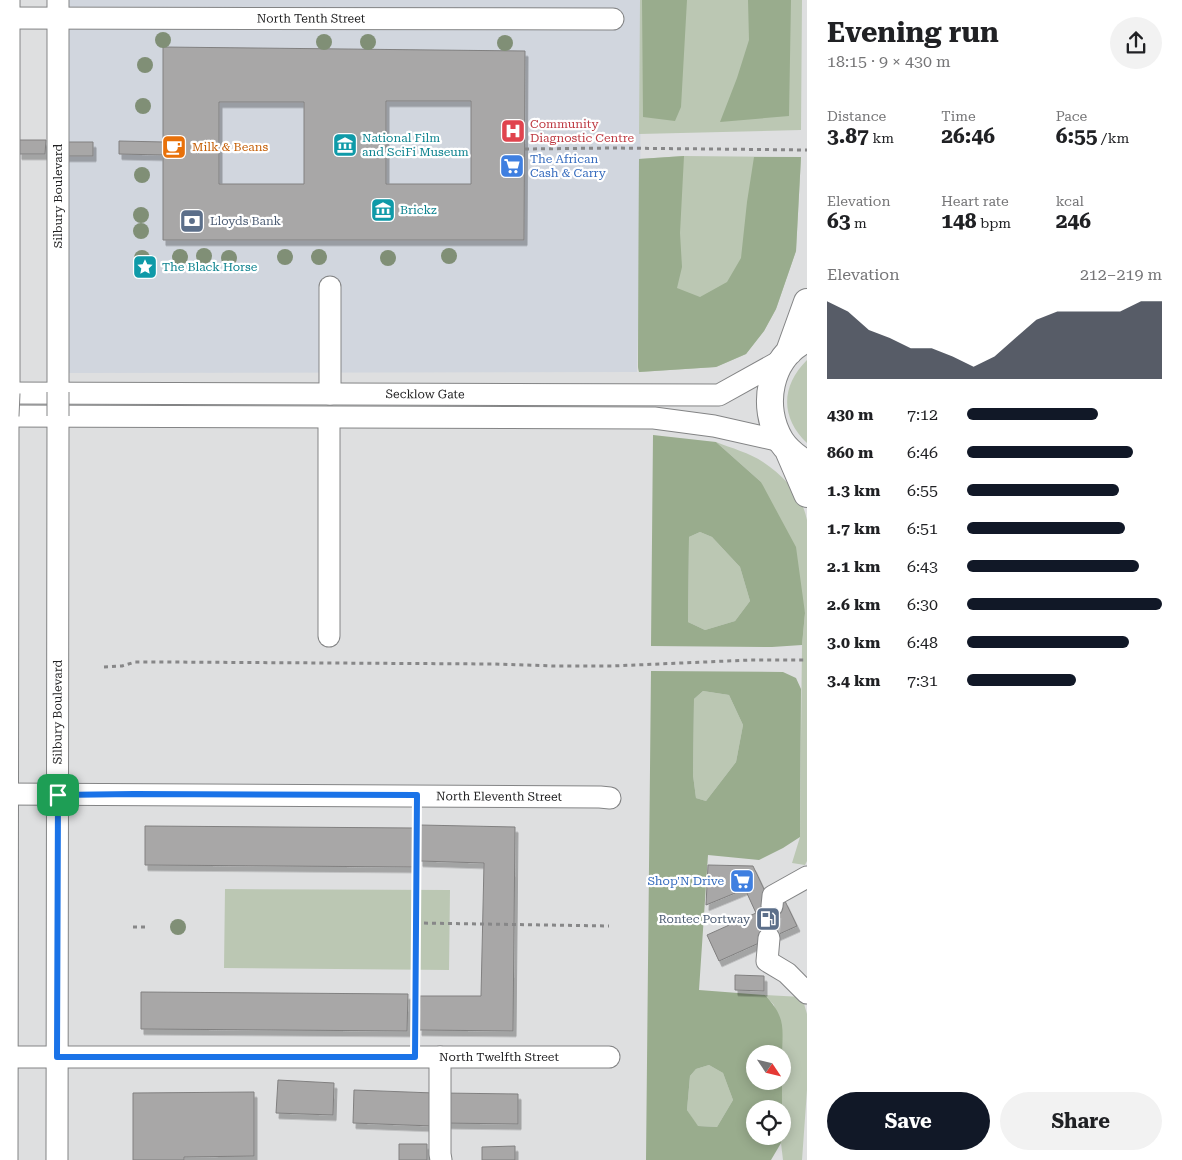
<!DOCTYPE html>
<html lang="en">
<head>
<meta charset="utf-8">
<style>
  :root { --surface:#fff; --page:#f2f2f2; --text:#202124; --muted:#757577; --accent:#111827 }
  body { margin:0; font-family:"Roboto Serif",serif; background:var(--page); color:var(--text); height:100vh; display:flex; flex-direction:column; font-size:19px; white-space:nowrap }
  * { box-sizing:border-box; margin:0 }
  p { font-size:16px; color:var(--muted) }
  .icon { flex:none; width:28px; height:28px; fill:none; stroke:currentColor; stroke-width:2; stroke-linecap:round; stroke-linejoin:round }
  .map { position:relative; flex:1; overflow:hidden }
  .sheet { display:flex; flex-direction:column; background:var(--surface); width:375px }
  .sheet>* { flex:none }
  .needle { width:32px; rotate:125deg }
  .buttons { position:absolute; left:746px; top:1045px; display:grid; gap:10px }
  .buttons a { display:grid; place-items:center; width:45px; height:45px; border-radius:50%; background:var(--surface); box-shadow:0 2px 12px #0003; font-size:25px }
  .pin { position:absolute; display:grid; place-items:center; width:42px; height:42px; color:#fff; margin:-21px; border-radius:10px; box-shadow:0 2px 8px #0006 }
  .round { display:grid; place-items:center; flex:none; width:52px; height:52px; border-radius:26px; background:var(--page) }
  .summary { display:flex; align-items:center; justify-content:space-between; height:85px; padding:0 20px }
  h1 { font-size:28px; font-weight:700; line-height:38px }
  .stats { display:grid; grid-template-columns:repeat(3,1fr); gap:8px; height:85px; padding:5px 20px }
  .stats div { display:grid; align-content:center }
  .stats b { font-size:21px; font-weight:700 }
  .stats small { font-size:14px; font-weight:400 }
  .stats p { font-size:14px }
  .chart { height:140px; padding:10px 20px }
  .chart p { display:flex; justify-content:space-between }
  .chart svg { width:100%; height:90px; margin-top:5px; fill:var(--accent); opacity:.7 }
  .cta { display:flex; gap:10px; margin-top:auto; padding:10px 20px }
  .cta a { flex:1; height:58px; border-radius:30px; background:var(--accent); color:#fff; font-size:20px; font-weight:700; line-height:58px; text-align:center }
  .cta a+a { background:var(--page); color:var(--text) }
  ul { padding:0 20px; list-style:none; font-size:16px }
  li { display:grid; grid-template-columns:80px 60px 1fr; align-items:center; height:38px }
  li i { height:12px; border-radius:6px; background:var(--accent) }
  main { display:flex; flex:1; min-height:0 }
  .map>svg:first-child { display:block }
  .built { fill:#d1d6de }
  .green { fill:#bbc7b3 }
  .forest { fill:#99ac8d; fill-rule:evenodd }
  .building { fill:#a8a7a7; stroke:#818080; fill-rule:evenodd; filter:url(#shadow) }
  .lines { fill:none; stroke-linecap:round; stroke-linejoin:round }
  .minor-tunnel { stroke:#b8b9ba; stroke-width:21; stroke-dasharray:21 11; stroke-linecap:butt }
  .minor-casing { stroke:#838485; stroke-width:23 }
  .major-casing { stroke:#838485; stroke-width:28 }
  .path { stroke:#878788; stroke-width:3; stroke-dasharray:4 4; stroke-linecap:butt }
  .minor { stroke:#fff; stroke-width:21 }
  .major { stroke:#fff; stroke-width:26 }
  .minor-bridge-casing { stroke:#838485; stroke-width:23; stroke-linecap:butt }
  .minor-bridge { stroke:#fff; stroke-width:21 }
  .tree { fill:#808f76 }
  .route-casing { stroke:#fff; stroke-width:10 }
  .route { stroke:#1a73e8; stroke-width:6 }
  .labels { text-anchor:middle; stroke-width:4.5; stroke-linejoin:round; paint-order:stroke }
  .street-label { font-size:12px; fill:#212122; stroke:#fff }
  .health-label { font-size:12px; fill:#be3a42; stroke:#fff; text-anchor:start }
  .culture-label { font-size:12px; fill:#0d838f; stroke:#fff; text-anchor:start }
  .food-label { font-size:12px; fill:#c56008; stroke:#fff; text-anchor:start }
  .shop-label { font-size:12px; fill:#366cbe; stroke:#fff; text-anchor:start }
  .service-label { font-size:12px; fill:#4e5e75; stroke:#fff; text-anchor:start }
</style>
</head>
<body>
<main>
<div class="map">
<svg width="807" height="1160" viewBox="0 0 807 1160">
  <defs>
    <filter id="shadow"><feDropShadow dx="3" dy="5.5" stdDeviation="0" flood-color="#0004"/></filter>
  </defs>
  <rect width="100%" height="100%" fill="#dedfe0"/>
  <path class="built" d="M 69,0 L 641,0 L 640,238 L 637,372 L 68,373 L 68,376 Z"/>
  <path class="green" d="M 640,0 L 802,0 L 801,130 L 639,134 Z
    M 684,156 L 801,157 L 796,251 L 776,309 L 764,331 L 746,354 L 716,367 L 639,372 L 638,367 L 639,159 Z
    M 807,360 L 807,443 C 780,417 781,386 807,360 Z
    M 716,442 C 731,448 750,453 763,462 C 784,476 802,495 807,520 L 807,861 L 805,865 L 792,863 L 800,837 L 802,645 L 805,613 L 761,482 Z
    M 700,532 L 712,537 L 740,567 L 750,601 L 735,621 L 705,630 L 688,622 L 689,537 Z
    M 703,691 L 729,695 L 743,725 L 736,762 L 706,801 L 696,798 L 693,775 L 694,699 Z
    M 225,889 L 450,890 L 449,970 L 224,968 Z
    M 765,995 L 802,997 L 807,1014 L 807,1090 L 802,1160 L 783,1160 L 781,1143 L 782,1054 L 774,1005 Z
    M 709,1065 L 723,1073 L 733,1100 L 717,1127 L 697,1126 L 687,1110 L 690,1076 L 696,1069 Z"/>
  <path class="forest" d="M 642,0 L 687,0 L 681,107 L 675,121 L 643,117 Z
    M 748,0 L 791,0 L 789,116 L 720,122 L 737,78 L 749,40 Z
    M 684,156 L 680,233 L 682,267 L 677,288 L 700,297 L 727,282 L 741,258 L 747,202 L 754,157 L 801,157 L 796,251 L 776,309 L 764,331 L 746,354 L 716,367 L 639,372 L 638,367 L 639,159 Z
    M 653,435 L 716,442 L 761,482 L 796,547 L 805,613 L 802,645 L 772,647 L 651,646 ZM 700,532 L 712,537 L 740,567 L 750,601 L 735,621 L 705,630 L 688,622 L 689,537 Z
    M 651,671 L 783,672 L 796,678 L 801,689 L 800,837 L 783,848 L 759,860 L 708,855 L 699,990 L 765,995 C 785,1017 783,1025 782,1054 L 755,1054 L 755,1081 L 782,1081 L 782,1109 L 755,1109 L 755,1136 L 781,1136 L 781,1143 L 771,1160 L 646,1160 ZM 703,691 L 729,695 L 743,725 L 736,762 L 706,801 L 696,798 L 693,775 L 694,699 ZM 709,1065 L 723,1073 L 733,1100 L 717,1127 L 698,1126 L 687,1110 L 690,1076 L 696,1069 Z"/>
  <path class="building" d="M 163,47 L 525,51 L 524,240 L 163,240 ZM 386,101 L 471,101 L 471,184 L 386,184 ZM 219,102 L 304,102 L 304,184 L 219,184 Z
    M 19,140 L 46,140 L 45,154 L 19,154 Z
    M 119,141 L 164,142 L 164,155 L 119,154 Z
    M 66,142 L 93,142 L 93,156 L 66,156 Z
    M 420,825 L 515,827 L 513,1031 L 419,1030 L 420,996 L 481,996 L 484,863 L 420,861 Z
    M 145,826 L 413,828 L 413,867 L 145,865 Z
    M 708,865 L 753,866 L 772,906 L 785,901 L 797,926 L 719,961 L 707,935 L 756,913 L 745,889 L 706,905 Z
    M 735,975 L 764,976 L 764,991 L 735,990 Z
    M 141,992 L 408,994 L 407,1031 L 141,1029 Z
    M 278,1080 L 334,1083 L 333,1115 L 276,1113 Z
    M 354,1090 L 434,1093 L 433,1126 L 353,1123 Z
    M 254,1092 L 254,1156 L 184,1157 L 184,1160 L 133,1160 L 133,1093 Z
    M 442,1093 L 518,1094 L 518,1124 L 442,1123 Z
    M 399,1144 L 427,1144 L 427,1160 L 399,1160 Z
    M 515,1146 L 515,1160 L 482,1160 L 482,1147 Z"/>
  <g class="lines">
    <path class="minor-tunnel" d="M 769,938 L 772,906"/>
    <defs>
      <g id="minor">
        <path id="s1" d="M 0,18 L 613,19"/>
        <path d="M 330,287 L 330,394"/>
        <path d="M 58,392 L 58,0"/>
        <path id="s2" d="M 0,393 L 719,395 L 782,360"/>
        <path d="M 9,393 L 9,0"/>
        <path d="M 0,416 L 654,418 L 714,426 L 781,441"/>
        <path d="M 329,636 L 329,418"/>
        <path id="s3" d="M 0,794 L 600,797 L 610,798"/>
        <path d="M 772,906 L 773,896 L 807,877"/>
        <path d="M 769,938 L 767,961 L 787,973 L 807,993"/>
        <path id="s4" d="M 0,1057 L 609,1057"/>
        <path d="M 440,1057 L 440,1154 L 441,1160"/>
        <path d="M 7,1160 L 8,416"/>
        <path id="s5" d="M 57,1160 L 58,416"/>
      </g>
      <path id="major" d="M 807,339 C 769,357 760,407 781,441 C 787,450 797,458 807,464
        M 789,352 L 807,302
        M 788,450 L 807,494"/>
    </defs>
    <use href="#minor" class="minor-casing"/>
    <use href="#major" class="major-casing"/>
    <path class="path" d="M 525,149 L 612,148 L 807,150
      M 104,667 L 122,666 L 135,662 L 163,662 L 495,664 L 555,666 L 612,666 L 751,660 L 807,660
      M 416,923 L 609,926
      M 133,927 L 146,927
      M 415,1037 L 417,816"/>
    <use href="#minor" class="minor"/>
    <use href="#major" class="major"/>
    <defs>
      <path id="minor-bridge" d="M 8,416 L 9,393
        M 58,416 L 58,392"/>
    </defs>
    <use href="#minor-bridge" class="minor-bridge-casing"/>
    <use href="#minor-bridge" class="minor-bridge"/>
  </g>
  <g class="tree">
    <circle cx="163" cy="40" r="8"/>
    <circle cx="324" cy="42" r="8"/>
    <circle cx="368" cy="42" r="8"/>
    <circle cx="505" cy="43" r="8"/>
    <circle cx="145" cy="65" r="8"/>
    <circle cx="143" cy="106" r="8"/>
    <circle cx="142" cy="175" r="8"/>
    <circle cx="141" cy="215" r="8"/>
    <circle cx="141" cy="231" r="8"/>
    <circle cx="204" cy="256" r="8"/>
    <circle cx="449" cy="256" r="8"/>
    <circle cx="180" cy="257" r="8"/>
    <circle cx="285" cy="257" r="8"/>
    <circle cx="319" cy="257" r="8"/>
    <circle cx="142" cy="258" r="8"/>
    <circle cx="229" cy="258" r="8"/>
    <circle cx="388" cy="258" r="8"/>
    <circle cx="178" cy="927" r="8"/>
  </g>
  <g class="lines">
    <defs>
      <path id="route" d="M 134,794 L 417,795 L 415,1057 L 57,1057 L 58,795 Z"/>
    </defs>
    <use href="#route" class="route-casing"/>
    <use href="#route" class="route"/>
  </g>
  <defs>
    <symbol id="hospital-square" viewBox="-11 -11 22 22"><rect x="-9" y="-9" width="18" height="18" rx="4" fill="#e0444e" stroke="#fff"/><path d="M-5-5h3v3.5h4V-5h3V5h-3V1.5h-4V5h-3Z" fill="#fff"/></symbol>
    <symbol id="museum-square" viewBox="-11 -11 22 22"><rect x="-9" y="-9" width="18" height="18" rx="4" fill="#0f9aa8" stroke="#fff"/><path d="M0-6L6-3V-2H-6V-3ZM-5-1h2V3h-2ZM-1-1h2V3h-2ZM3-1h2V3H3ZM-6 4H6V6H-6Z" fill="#fff"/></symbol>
    <symbol id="cafe-square" viewBox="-11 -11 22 22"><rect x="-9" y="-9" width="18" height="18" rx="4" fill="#e8710a" stroke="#fff"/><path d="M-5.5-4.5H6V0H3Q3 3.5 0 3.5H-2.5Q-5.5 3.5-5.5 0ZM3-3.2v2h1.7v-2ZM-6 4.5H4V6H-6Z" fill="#fff"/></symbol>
    <symbol id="supermarket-square" viewBox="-11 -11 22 22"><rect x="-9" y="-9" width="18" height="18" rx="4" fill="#3f7fe0" stroke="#fff"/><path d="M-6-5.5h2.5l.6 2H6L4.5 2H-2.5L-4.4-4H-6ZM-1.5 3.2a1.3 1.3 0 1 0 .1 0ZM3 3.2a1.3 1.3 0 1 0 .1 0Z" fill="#fff"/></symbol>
    <symbol id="bank-square" viewBox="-11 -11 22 22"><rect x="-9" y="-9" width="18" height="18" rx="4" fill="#5c6f8a" stroke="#fff"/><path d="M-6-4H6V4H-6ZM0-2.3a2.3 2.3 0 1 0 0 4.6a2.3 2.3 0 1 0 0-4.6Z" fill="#fff"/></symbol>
    <symbol id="sight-square" viewBox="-11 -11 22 22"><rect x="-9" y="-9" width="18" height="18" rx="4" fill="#0f9aa8" stroke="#fff"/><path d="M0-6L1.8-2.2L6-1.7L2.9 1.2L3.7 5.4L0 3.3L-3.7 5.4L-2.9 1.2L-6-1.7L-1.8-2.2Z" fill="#fff"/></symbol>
    <symbol id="fuel-square" viewBox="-11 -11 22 22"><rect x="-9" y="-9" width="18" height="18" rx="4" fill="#5c6f8a" stroke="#fff"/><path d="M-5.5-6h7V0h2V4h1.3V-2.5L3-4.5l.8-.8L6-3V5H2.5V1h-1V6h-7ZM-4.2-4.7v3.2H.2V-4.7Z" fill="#fff"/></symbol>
  </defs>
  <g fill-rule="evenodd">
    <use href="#hospital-square" x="499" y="117" width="28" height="28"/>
    <use href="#museum-square" x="331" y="131" width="28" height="28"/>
    <use href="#cafe-square" x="160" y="133" width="28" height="28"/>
    <use href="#supermarket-square" x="498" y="152" width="28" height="28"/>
    <use href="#museum-square" x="369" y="196" width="28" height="28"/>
    <use href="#bank-square" x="178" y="207" width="28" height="28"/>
    <use href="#sight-square" x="131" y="253" width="28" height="28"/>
    <use href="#supermarket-square" x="728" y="867" width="28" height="28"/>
    <use href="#fuel-square" x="754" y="905" width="28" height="28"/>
  </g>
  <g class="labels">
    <g class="street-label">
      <text dy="4" stroke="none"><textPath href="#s1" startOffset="311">North Tenth Street</textPath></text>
      <text transform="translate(58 196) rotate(-90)" y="4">Silbury Boulevard</text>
      <text dy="4" stroke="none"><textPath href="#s2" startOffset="425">Secklow Gate</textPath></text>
      <text dy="4" stroke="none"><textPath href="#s5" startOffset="448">Silbury Boulevard</textPath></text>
      <text dy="4" stroke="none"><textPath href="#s3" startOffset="499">North Eleventh Street</textPath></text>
      <text dy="4" stroke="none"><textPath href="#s4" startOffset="499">North Twelfth Street</textPath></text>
    </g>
    <g class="health-label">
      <text x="530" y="128">Community<tspan x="530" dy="14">Diagnostic Centre</tspan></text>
    </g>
    <g class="culture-label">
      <text x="362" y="142">National Film<tspan x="362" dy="14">and SciFi Museum</tspan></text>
      <text x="400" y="214">Brickz</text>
      <text x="162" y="271">The Black Horse</text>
    </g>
    <g class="food-label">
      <text x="192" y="151">Milk &amp; Beans</text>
    </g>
    <g class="shop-label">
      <text x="530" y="163">The African<tspan x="530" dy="14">Cash &amp; Carry</tspan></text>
      <text x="724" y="885" text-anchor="end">Shop'N Drive</text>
    </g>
    <g class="service-label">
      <text x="210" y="225">Lloyds Bank</text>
      <text x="750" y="923" text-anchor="end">Rontec Portway</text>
    </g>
  </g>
</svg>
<div class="buttons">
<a><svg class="needle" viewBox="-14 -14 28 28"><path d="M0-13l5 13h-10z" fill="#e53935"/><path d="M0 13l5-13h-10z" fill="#757577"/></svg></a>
<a><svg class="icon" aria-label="locate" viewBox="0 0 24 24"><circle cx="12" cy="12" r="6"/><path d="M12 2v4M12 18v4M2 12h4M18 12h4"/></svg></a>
</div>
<div class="pin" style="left:58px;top:795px;background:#1e9e55"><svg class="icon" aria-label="arrive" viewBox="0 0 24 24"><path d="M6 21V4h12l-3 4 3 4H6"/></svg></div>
</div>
<section class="sheet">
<div class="summary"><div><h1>Evening run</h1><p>18:15 · 9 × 430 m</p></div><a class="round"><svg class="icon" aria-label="share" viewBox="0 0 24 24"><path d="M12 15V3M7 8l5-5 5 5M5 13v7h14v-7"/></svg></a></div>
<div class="stats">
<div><p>Distance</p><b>3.87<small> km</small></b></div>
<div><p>Time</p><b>26:46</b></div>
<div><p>Pace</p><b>6:55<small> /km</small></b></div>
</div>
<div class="stats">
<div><p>Elevation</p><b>63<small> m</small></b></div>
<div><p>Heart rate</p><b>148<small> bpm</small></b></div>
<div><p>kcal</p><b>246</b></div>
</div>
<div class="chart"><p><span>Elevation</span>212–219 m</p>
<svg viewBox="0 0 160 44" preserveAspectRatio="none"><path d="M0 44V6L10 11L20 20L30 24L40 29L50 29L60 33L70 38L80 33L90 24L100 15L110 11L120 11L130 11L140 11L150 6L160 6V44z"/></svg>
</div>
<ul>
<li><b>430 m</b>7:12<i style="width:67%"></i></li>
<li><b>860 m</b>6:46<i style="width:85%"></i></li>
<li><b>1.3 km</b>6:55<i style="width:78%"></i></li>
<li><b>1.7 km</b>6:51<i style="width:81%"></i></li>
<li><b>2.1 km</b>6:43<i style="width:88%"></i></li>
<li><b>2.6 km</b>6:30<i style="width:100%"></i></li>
<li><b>3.0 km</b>6:48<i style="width:83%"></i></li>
<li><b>3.4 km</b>7:31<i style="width:56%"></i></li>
</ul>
<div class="cta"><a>Save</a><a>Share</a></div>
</section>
</main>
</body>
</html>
